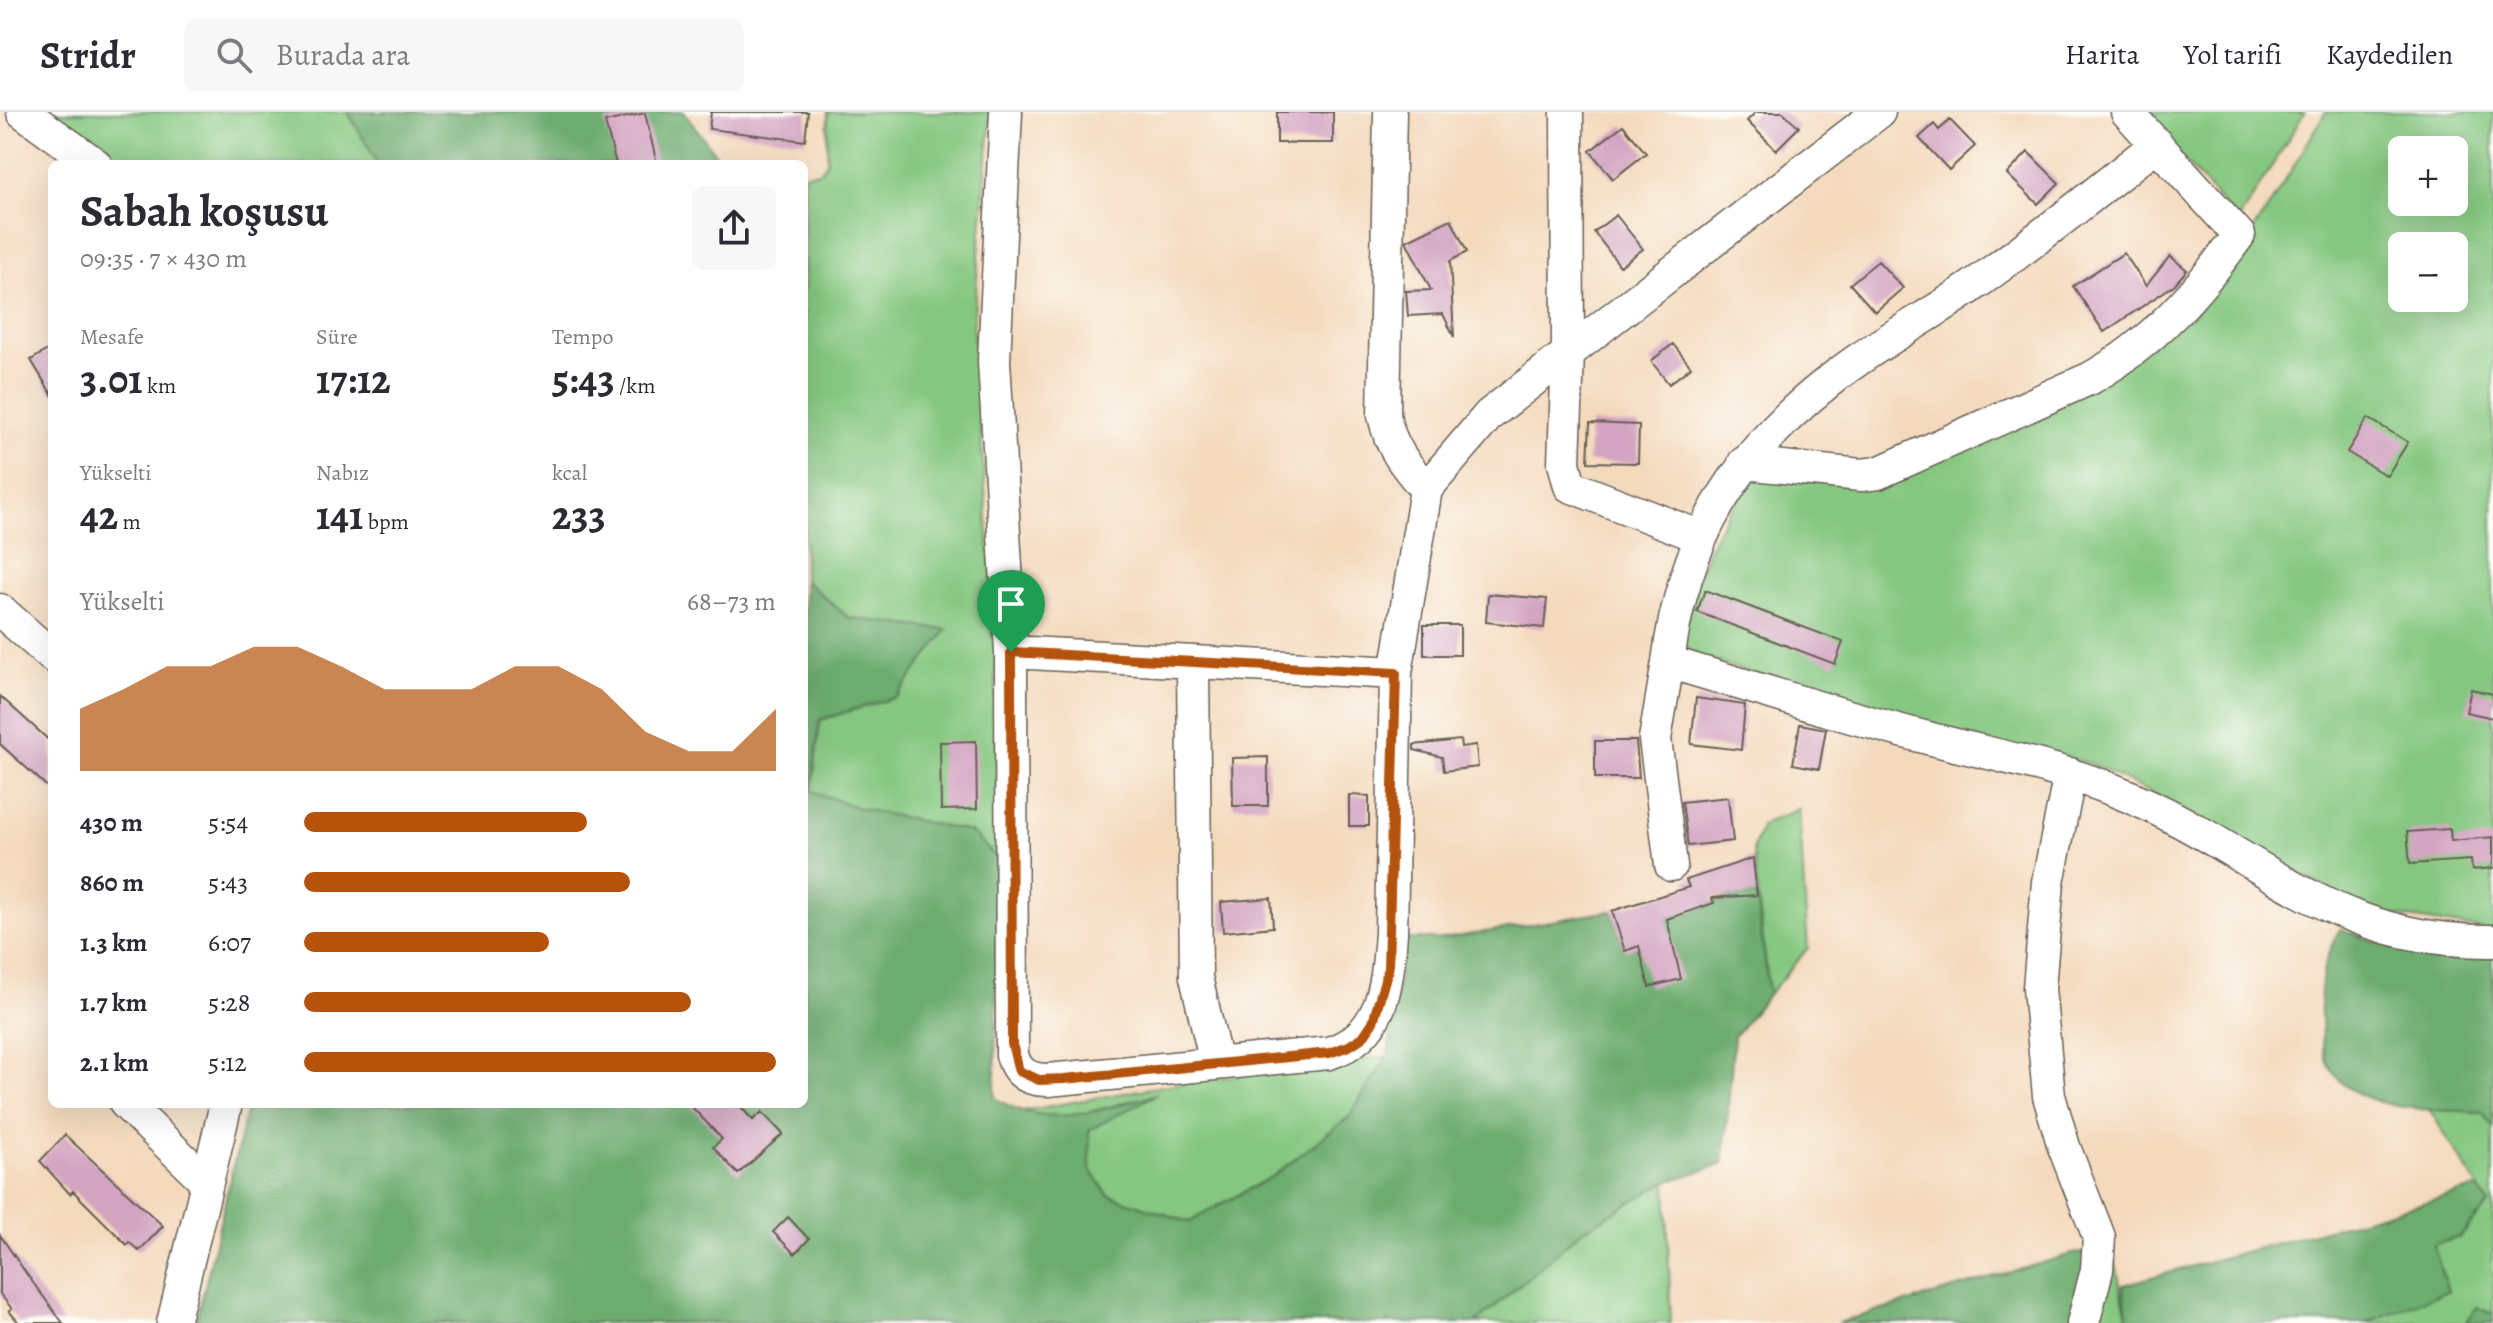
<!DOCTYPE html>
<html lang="tr">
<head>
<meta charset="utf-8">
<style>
  :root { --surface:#fff; --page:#f7f7f7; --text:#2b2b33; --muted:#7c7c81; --line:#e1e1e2; --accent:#b45309 }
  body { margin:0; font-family:Alegreya,serif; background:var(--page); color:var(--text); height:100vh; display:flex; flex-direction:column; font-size:30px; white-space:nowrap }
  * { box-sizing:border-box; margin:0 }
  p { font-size:26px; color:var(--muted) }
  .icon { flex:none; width:44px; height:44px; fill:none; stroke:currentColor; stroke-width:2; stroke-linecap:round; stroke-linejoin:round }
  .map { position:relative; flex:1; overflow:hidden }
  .sheet { position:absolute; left:48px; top:48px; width:760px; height:948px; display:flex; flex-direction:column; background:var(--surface); border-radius:12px; box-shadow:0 8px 32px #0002 }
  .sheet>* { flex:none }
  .fabs { position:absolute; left:2388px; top:24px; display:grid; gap:16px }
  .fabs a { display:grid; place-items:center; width:80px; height:80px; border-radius:12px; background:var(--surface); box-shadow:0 8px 32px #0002; font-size:40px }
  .pin { position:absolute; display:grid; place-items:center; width:68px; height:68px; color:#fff; margin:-82px -34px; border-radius:50% 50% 50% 0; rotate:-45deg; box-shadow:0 0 8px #0007 }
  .pin .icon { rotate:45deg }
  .round { display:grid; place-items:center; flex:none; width:84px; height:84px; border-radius:12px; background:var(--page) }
  .head { display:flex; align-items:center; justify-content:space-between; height:136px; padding:0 32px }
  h1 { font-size:44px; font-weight:700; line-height:60px }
  .metrics { display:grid; grid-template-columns:repeat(3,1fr); gap:12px; height:136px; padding:8px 32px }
  .metrics div { display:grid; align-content:center }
  .metrics b { font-size:40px; font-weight:700 }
  .metrics small { font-size:22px; font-weight:400 }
  .metrics p { font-size:22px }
  .chart { height:224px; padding:16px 32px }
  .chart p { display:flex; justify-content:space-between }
  .chart svg { width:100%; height:144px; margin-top:8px; fill:var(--accent); opacity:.7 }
  ul { padding:0 32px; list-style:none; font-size:26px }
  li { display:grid; grid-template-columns:128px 96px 1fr; align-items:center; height:60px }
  li i { height:20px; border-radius:10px; background:var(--accent) }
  header { display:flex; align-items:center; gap:48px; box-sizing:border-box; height:112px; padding:0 40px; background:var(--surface); border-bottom:2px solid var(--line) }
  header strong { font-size:38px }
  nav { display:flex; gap:44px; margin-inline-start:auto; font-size:28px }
  .search { width:560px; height:72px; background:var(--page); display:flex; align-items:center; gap:20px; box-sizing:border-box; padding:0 28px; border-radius:12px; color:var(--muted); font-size:30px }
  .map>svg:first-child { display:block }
  .green { fill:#85c780; stroke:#50724e; stroke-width:2; fill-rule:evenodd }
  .forest { fill:#6cac6e; stroke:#446445; stroke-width:2 }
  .building { fill:#d4a5c2 }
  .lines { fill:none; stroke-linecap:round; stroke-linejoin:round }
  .minor-casing { stroke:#685e54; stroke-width:35 }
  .minor { stroke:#fff; stroke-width:32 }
  .route-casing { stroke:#fff; stroke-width:16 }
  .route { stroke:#b45309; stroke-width:10 }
</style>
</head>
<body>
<header>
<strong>Stridr</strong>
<div class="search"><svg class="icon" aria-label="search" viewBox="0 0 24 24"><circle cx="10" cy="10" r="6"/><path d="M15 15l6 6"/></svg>Burada ara</div>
<nav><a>Harita</a><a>Yol tarifi</a><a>Kaydedilen</a></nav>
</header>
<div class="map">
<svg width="2493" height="1211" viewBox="0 0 2493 1211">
  <rect width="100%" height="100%" fill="#fdfcf7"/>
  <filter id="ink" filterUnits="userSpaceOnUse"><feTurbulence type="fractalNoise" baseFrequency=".0125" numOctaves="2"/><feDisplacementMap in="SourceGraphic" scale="16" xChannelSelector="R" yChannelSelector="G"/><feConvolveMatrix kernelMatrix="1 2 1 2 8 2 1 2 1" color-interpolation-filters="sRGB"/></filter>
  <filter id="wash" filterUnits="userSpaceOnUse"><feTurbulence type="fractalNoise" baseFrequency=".006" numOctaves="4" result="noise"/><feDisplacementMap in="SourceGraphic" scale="32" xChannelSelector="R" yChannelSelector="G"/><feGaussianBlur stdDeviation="1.8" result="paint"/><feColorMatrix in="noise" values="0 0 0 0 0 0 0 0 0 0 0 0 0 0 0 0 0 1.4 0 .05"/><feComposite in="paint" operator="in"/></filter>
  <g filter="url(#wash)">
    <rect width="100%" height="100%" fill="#f4dabd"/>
    <path class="green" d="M 35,0 L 348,0 L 378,52 L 106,52 Z
      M 828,0 L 991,0 L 973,214 L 995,514 L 998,747 L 812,679 L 820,608 L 896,585 L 946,518 L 849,506 L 804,468 L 804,62 L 820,60 L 827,49 Z
      M 2141,0 L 2305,0 L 2238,109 Z
      M 2326,0 L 2493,0 L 2493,819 L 2370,800 L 2158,684 L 2089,651 L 1993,632 L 1699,545 L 1680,530 C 1695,470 1711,406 1760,365 L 1873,372 L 2192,204 L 2269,95 ZM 2402,38 L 2454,38 L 2454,90 L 2402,90 ZM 2402,134 L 2454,134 L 2454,186 L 2402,186 Z
      M 1799,697 L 1808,836 L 1769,882 L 1753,738 L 1762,712 Z
      M 1388,944 L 1349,1005 L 1273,1064 L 1189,1110 L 1108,1083 L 1090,1057 L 1089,1018 L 1152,983 L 1067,1006 L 1017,1000 L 1174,972 Z
      M 2429,997 L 2482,1000 L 2493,1015 L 2493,1202 L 2477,1195 L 2466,1211 L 2365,1211 L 2447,1179 L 2433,1132 L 2489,1092 Z
      M 1666,1070 L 1671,1211 L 1476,1211 L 1580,1120 Z
      M 2111,1129 L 2128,1211 L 2094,1211 Z"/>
    <path class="forest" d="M 348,0 L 684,0 L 723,52 L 378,52 Z
      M 804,468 L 849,506 L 947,518 L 896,585 L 820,608 L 812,679 L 859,696 L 971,720 L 998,747 L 995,986 C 1049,1020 1100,997 1157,982 L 1089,1018 L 1090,1057 L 1108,1083 L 1189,1110 L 1273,1064 L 1349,1005 L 1388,944 L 1404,827 L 1443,827 L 1612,799 L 1625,838 L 1649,831 L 1645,814 L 1733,784 L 1757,783 L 1769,882 L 1734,924 L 1723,1052 L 1666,1070 L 1580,1120 L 1476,1211 L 196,1211 L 248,992 L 804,992 Z
      M 2340,817 L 2392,835 L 2493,842 L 2493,1015 L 2482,1000 C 2435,997 2356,1003 2329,954 C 2321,939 2322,921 2321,905 C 2319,872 2323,846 2340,817 Z
      M 2478,1076 L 2489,1092 L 2460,1125 L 2433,1133 L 2448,1179 L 2365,1211 L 2128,1211 L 2123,1173 Z
      M 2091,1140 L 2072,1211 L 1838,1211 L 2072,1142 Z
      M 2477,1195 L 2493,1202 L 2493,1211 L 2466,1211 Z"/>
    <g id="blocks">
      <path class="building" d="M 711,0 L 808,0 L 805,29 L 709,17 Z
        M 1277,0 L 1333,0 L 1333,31 L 1277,31 Z
        M 1756,0 L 1783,0 L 1799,15 L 1776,38 L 1747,9 Z
        M 645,1 L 657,52 L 616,52 L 605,10 Z
        M 1950,8 L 1975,34 L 1949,58 L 1919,26 L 1934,12 L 1939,18 Z
        M 1623,13 L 1646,41 L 1613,67 L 1590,39 Z
        M 2028,40 L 2059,71 L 2038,92 L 2007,62 Z
        M 1616,103 L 1643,137 L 1620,154 L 1594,120 Z
        M 1451,107 L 1467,140 L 1450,149 L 1454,225 L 1443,202 L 1408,204 L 1406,179 L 1431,178 L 1406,129 Z
        M 2124,141 L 2146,174 L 2170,144 L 2187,158 L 2174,173 L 2104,220 L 2073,174 Z
        M 1878,149 L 1903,176 L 1875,200 L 1850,172 Z
        M 1673,232 L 1691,255 L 1669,272 L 1651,249 Z
        M 52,235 L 52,283 L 31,248 Z
        M 2368,306 L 2408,330 L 2387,364 L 2347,340 Z
        M 1590,311 L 1639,313 L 1638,351 L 1588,350 Z
        M 1705,478 L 1843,530 L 1835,552 L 1697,500 Z
        M 1488,482 L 1547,487 L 1544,516 L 1486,510 Z
        M 1424,513 L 1460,513 L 1460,543 L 1424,543 Z
        M 2471,577 L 2493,582 L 2493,606 L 2466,600 Z
        M 0,584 L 52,631 L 52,679 L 0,632 Z
        M 1696,586 L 1745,593 L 1741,638 L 1691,632 Z
        M 1800,612 L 1826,617 L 1819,657 L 1793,652 Z
        M 1460,628 L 1461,635 L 1476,633 L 1478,655 L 1444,659 L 1442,645 L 1414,638 L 1414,633 Z
        M 976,629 L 977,697 L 941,698 L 940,630 Z
        M 1595,629 L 1636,629 L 1639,666 L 1595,666 Z
        M 1268,645 L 1268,694 L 1233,694 L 1232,646 Z
        M 1349,683 L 1369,684 L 1369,714 L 1349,714 Z
        M 1728,685 L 1733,729 L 1688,734 L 1682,690 Z
        M 2450,717 L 2451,729 L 2493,725 L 2493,756 L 2472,758 L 2471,748 L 2410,752 L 2407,720 Z
        M 1753,746 L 1757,783 L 1712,786 L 1714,791 L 1667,807 L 1681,867 L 1649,875 L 1639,834 L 1625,839 L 1612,799 L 1689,775 L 1686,768 Z
        M 1271,786 L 1273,815 L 1223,820 L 1221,790 Z
        M 689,992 L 738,992 L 753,1008 L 762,1000 L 783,1022 L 738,1062 L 713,1035 L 722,1027 Z
        M 65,1023 L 163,1114 L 139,1139 L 129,1130 L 127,1133 L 73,1079 L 70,1082 L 40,1049 Z
        M 788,1105 L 809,1127 L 795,1142 L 773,1120 Z
        M 0,1123 L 28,1164 L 63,1211 L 19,1211 L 9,1199 L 12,1197 L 0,1182 Z"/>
    </g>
  </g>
  <g filter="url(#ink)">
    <use href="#blocks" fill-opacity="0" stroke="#685e54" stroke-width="2"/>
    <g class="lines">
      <defs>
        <path id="minor" d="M 23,0 L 95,52
          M 1006,0 L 994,249 L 1011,540 L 1012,943 C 1017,962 1030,968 1048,968 L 1329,941 C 1385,923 1387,872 1391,821 L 1396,561 L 1426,377
          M 1390,0 L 1384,303 C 1390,335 1405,353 1426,377 L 1489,303 L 1568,241 L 1564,351 L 1570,374 L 1701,425
          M 1567,0 L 1568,241
          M 2157,32 C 2097,80 2037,128 1974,173 C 1927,206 1874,233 1828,270 C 1733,345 1683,429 1668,550 C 1753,575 1838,603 1924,625 C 1988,642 2055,654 2116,679 C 2257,735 2324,831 2493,829
          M 1568,241 L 1879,0
          M 1744,351 L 1861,363 L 1878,361 L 2091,266 C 2153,231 2198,180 2239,123 L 2127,0
          M 0,498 L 52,544
          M 1011,540 L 1396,561
          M 1193,550 L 1196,865 L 1216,951
          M 1668,550 L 1655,627 L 1671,753
          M 2070,662 L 2048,770 L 2039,876 L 2049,984 L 2064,1035 L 2099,1125 L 2097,1158 L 2083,1211
          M 126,992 L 207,1070
          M 173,1211 L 226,992"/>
      </defs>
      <use href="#minor" class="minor-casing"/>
      <use href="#minor" class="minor"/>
    </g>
  </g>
  <g class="lines" filter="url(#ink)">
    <defs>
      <path id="route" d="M 1011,540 L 1396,561 L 1388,857 L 1373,910 L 1363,925 L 1349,934 L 1329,941 L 1064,967 L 1039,968 L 1019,959 L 1012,932 Z"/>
    </defs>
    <use href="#route" class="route-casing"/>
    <use href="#route" class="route"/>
  </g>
</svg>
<div class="fabs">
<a>+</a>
<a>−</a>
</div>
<div class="pin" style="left:1011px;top:540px;background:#1e9e55"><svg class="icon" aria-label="arrive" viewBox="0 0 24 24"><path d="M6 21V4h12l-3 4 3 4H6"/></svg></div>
<section class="sheet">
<div class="head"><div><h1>Sabah koşusu</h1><p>09:35 · 7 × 430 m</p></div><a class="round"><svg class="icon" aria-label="share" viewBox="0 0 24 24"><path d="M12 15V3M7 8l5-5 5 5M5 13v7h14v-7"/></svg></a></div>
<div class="metrics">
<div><p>Mesafe</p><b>3.01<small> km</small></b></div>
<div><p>Süre</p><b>17:12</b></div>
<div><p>Tempo</p><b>5:43<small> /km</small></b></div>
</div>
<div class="metrics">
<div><p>Yükselti</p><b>42<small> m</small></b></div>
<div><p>Nabız</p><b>141<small> bpm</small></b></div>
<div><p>kcal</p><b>233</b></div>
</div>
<div class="chart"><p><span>Yükselti</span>68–73 m</p>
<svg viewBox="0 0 160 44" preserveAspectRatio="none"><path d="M0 44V25L10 19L20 12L30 12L40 6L50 6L60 12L70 19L80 19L90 19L100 12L110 12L120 19L130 32L140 38L150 38L160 25V44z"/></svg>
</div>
<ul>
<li><b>430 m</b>5:54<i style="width:60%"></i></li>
<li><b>860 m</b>5:43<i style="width:69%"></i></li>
<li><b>1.3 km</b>6:07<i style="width:52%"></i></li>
<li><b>1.7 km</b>5:28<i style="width:82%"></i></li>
<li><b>2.1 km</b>5:12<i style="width:100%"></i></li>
</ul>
</section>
</div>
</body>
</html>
